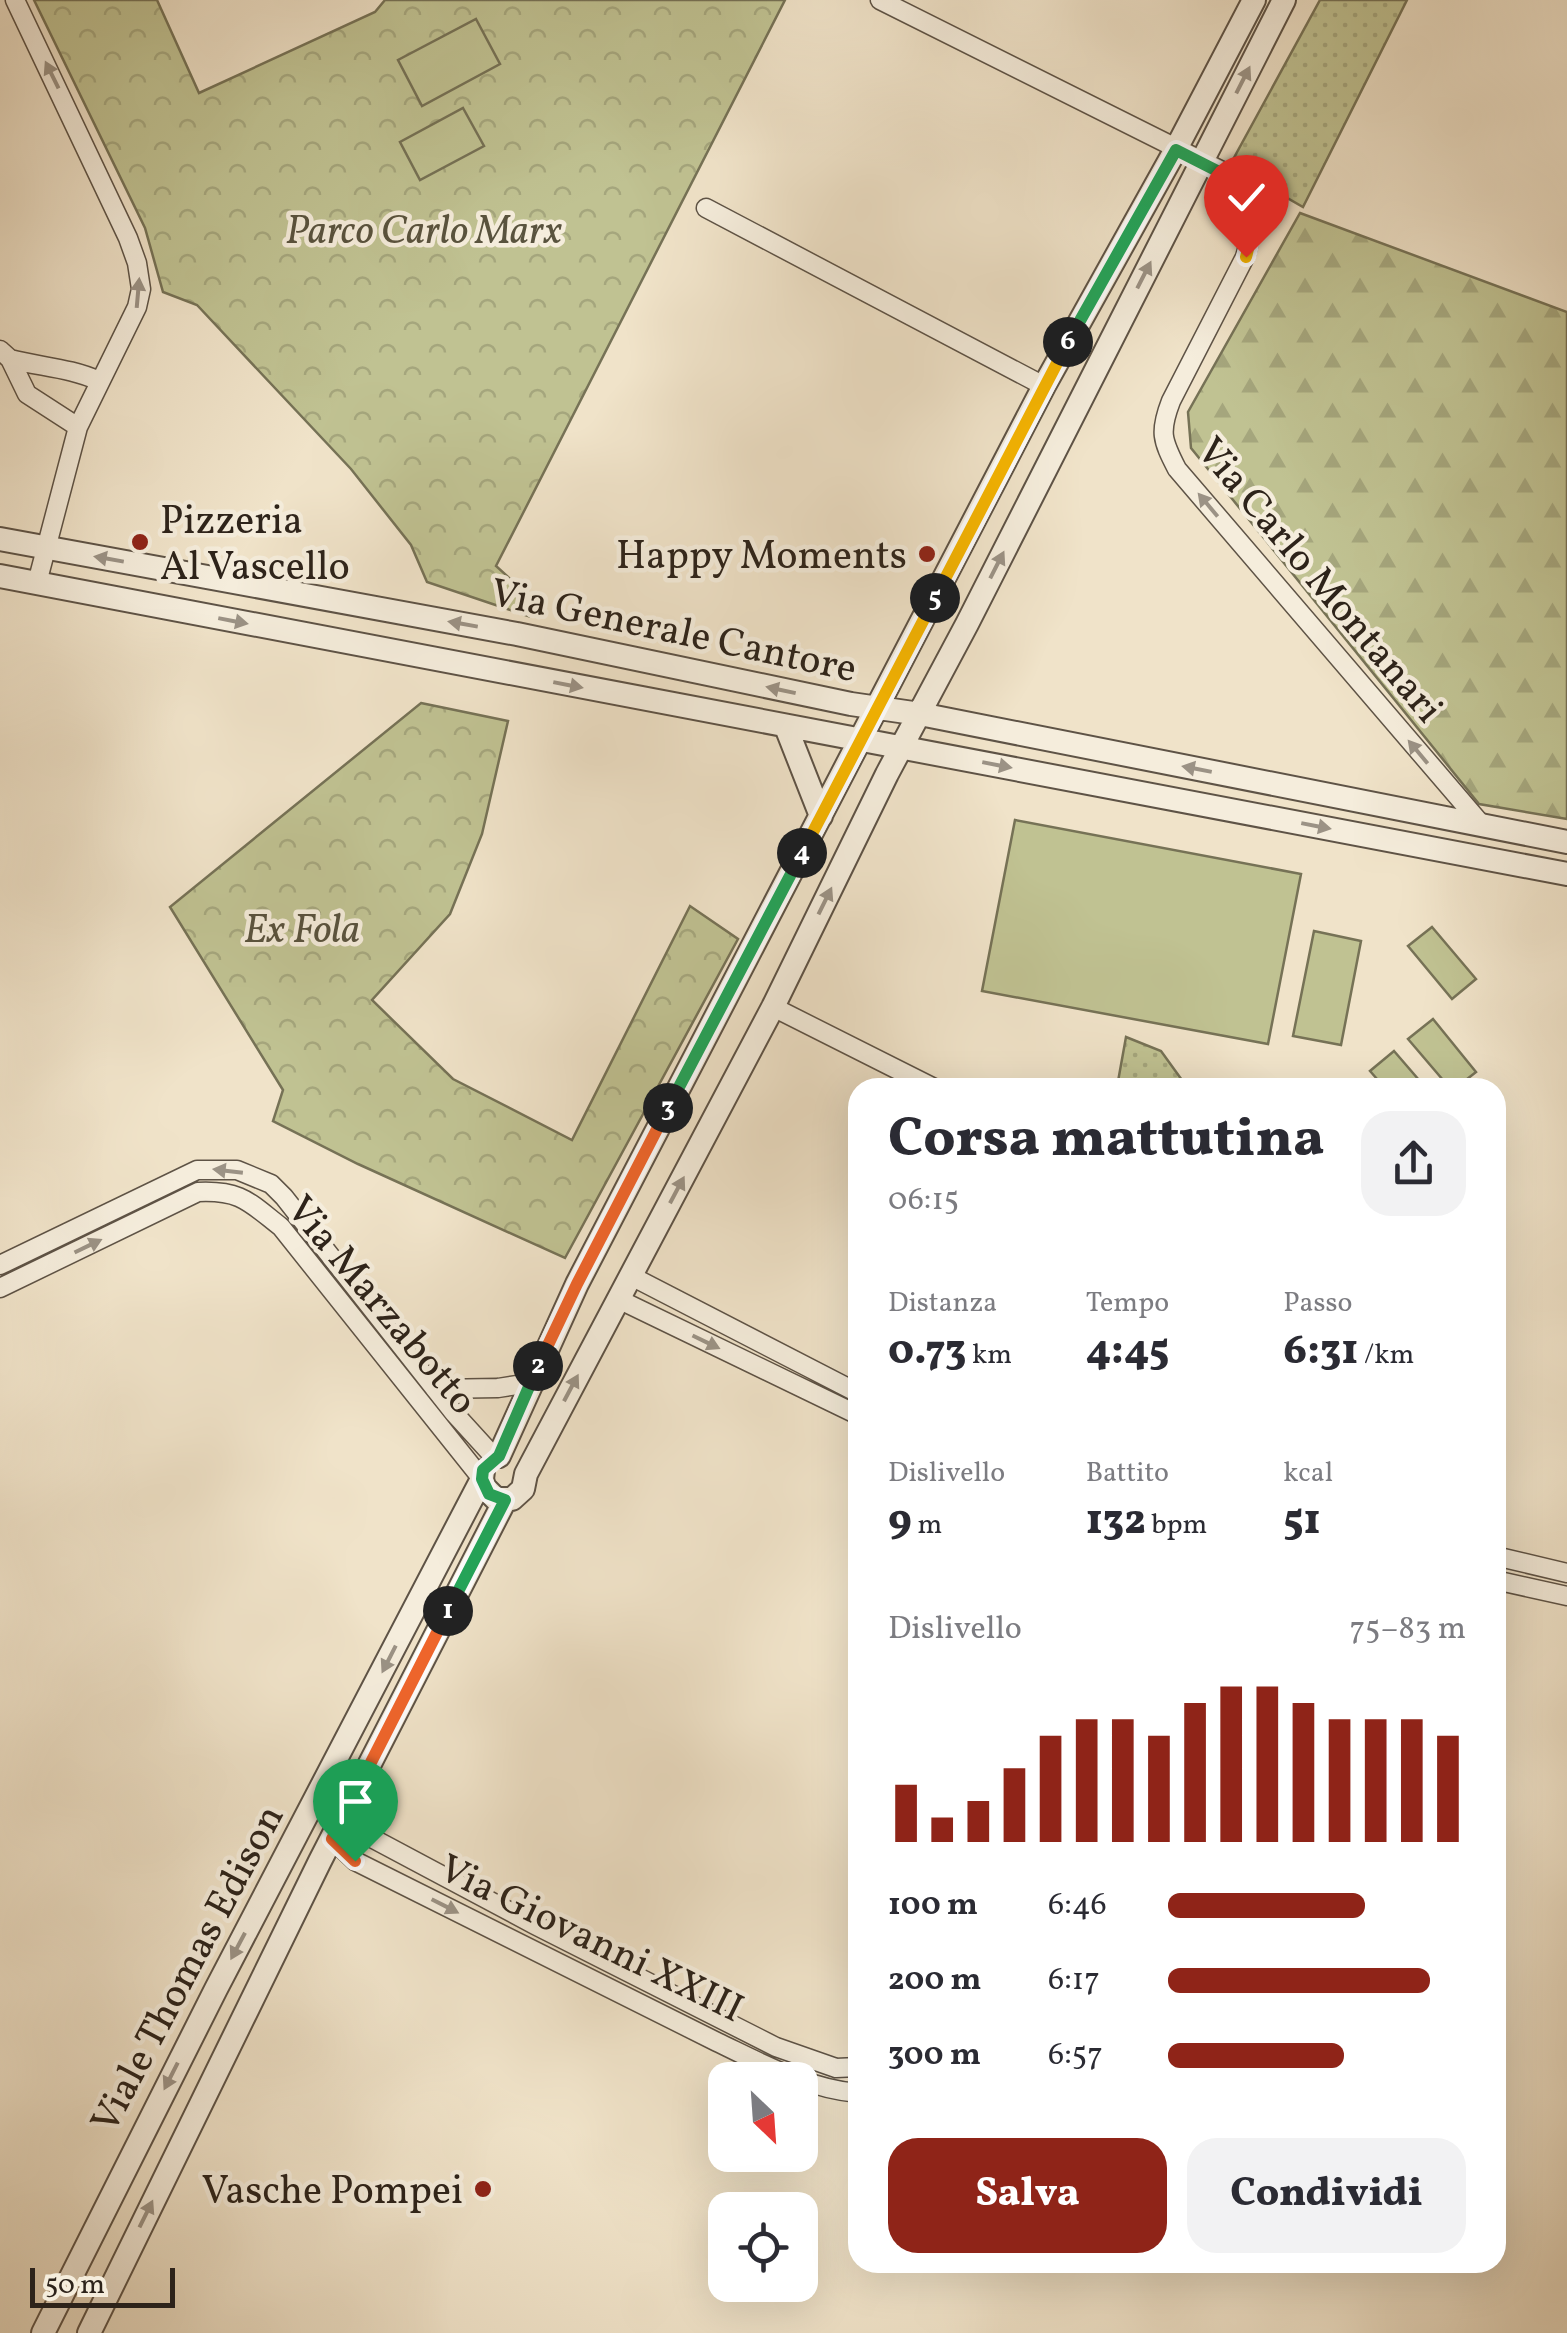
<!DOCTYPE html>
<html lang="it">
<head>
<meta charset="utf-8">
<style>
  :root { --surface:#fff; --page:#f2f2f3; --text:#2b2b33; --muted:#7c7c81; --accent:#8f2418 }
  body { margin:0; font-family:Vollkorn,serif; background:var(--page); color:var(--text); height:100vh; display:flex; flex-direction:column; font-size:38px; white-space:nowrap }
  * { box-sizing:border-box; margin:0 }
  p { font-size:32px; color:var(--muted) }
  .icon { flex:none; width:55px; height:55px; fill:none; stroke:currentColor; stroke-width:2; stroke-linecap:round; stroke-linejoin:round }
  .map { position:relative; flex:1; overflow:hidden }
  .details { position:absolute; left:848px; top:1078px; width:658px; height:1195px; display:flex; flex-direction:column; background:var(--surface); border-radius:30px; box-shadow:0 10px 40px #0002 }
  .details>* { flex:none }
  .needle { width:65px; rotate:155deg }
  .fabs { position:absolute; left:708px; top:2062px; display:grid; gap:20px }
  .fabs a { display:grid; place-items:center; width:110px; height:110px; border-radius:20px; background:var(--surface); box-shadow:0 10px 40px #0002; font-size:50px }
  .scale { position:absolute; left:30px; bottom:25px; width:145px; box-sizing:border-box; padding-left:10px; border:5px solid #2d231a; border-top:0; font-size:28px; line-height:35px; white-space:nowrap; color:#2d231a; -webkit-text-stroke:8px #f5eddc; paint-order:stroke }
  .pin { position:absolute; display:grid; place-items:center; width:85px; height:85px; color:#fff; margin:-102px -42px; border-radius:50% 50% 50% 0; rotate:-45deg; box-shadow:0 0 10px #0007 }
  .pin .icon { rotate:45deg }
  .km { position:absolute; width:50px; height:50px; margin:-25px; border-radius:50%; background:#222; color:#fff; font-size:28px; line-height:50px; text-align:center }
  .round { display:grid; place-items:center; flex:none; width:105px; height:105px; border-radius:30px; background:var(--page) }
  .overview { display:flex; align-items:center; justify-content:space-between; height:170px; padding:0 40px }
  h1 { font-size:55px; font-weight:800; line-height:75px }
  .stats { display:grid; grid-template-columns:repeat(3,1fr); gap:15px; height:170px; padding:10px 40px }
  .stats div { display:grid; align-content:center }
  .stats b { font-size:42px; font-weight:800 }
  .stats small { font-size:28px; font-weight:400 }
  .stats p { font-size:28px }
  .chart { height:280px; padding:20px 40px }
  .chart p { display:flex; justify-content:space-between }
  .chart svg { width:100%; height:180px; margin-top:10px; stroke:var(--accent); stroke-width:6 }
  .button { display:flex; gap:20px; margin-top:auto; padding:20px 40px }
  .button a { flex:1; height:115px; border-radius:30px; background:var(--accent); color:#fff; font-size:40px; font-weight:800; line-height:115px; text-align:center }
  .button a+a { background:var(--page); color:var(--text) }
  ul { padding:0 40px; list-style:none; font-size:32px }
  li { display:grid; grid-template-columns:160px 120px 1fr; align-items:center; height:75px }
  li i { height:25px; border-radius:12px; background:var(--accent) }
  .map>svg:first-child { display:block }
  .grass { fill:url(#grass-dots); stroke:#767256; stroke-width:2.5 }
  .forest { fill:url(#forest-firs); stroke:#767256; stroke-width:2.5 }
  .park { fill:url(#park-crowns); stroke:#767256; stroke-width:2.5 }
  .pitch { fill:#c0c292; stroke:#767256; stroke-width:2.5 }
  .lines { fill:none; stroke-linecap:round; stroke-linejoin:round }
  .minor-casing { stroke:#5e5346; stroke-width:21 }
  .tertiary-casing { stroke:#5e5346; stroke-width:26 }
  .minor { stroke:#f5eddc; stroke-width:18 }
  .tertiary { stroke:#f5eddc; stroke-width:22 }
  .oneway { fill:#9b9285 }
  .split-1-casing { stroke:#fff; stroke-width:20 }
  .split-2-casing { stroke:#fff; stroke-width:20 }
  .split-3-casing { stroke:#fff; stroke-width:20 }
  .split-4-casing { stroke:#fff; stroke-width:20 }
  .split-5-casing { stroke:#fff; stroke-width:20 }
  .split-6-casing { stroke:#fff; stroke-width:20 }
  .split-7-casing { stroke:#fff; stroke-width:20 }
  .split-8-casing { stroke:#fff; stroke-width:20 }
  .split-1 { stroke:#f0652b; stroke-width:12 }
  .split-2 { stroke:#22a559; stroke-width:12 }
  .split-3 { stroke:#f0652b; stroke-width:12 }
  .split-4 { stroke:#22a559; stroke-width:12 }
  .split-5 { stroke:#f5b400; stroke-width:12 }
  .split-6 { stroke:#f5b400; stroke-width:12 }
  .split-7 { stroke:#22a559; stroke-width:12 }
  .split-8 { stroke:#f5b400; stroke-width:12 }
  .poi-dot { fill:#8f2418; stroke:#f5eddc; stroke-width:4 }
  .labels { text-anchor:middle; stroke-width:9; stroke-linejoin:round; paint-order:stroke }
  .park-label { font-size:40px; font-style:italic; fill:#59533e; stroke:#f5eddc }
  .poi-label { font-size:40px; fill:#2d231a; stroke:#f5eddc; text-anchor:end }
  .street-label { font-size:40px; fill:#2d231a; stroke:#f5eddc }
</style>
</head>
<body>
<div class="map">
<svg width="1567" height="2333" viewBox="0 0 1567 2333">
  <defs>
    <pattern id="grass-dots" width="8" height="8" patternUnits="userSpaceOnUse" patternTransform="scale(2.5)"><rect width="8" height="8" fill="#c0c292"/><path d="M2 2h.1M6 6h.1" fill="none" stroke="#a5a67d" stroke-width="1.8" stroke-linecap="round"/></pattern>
    <pattern id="forest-firs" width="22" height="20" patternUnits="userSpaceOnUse" patternTransform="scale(2.5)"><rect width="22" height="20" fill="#c0c292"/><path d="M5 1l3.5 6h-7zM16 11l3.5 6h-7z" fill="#a5a67d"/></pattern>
    <pattern id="park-crowns" width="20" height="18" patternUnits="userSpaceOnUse" patternTransform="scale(2.5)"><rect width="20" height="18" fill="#c0c292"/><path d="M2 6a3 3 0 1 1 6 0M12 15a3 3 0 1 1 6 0" fill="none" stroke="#a5a67d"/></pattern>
  </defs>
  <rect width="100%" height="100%" fill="#f0e3c9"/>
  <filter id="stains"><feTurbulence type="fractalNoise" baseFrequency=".002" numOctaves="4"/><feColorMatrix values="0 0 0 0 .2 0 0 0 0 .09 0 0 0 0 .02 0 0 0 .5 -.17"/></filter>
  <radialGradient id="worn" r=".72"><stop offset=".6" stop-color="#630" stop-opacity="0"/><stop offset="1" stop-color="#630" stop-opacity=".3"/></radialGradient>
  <path class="grass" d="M 1320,0 L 1407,0 L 1303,207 L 1230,165 Z
    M 1126,1037 L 1161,1051 L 1187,1087 L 1117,1087 Z"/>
  <path class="forest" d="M 1300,213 L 1567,312 L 1567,819 L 1479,804 L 1191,448 L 1188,412 Z"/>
  <path class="park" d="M 34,0 L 157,0 L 199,93 L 375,12 L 385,0 L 785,0 L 496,566 L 517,585 L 528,616 L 427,582 L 411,545 L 351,469 L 197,305 L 163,292 L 145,228 Z
    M 421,703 L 508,721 L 482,834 L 450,914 L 372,1000 L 453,1079 L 572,1140 L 690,906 L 738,939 L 565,1258 L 358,1164 L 273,1121 L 283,1090 L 170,907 Z"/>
  <path class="pitch" d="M 476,19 L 500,64 L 422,106 L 398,60 Z
    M 463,108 L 484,146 L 420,180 L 400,142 Z
    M 1015,820 L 1301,874 L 1268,1044 L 982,991 Z
    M 1432,927 L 1476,979 L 1452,999 L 1408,946 Z
    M 1314,931 L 1361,941 L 1341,1045 L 1293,1036 Z
    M 1433,1019 L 1476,1072 L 1457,1087 L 1449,1087 L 1408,1039 Z
    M 1394,1051 L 1425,1087 L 1384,1087 L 1370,1071 Z"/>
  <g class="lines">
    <defs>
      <path id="minor" d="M 15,0 L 128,238 L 137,263 L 141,289 L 137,307 L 78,427 L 37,583
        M 880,0 L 1232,176 C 1253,203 1255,225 1245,257 L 1171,401 C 1159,432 1162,440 1177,469 L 1482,825
        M 706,208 L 1044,386
        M 0,350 L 10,359 L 27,394 L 78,427
        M 10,359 C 41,367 71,368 99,381
        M 773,1007 L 934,1088
        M 0,1265 L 197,1170 L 237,1170 L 271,1184 L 284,1197 L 454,1413 L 495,1458
        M 631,1276 L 858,1393
        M 0,1288 L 198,1192 C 241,1190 249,1202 281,1227 L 482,1479
        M 618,1299 L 858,1415
        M 435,1389 L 498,1388 L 530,1383
        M 1495,1556 L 1567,1573
        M 1495,1580 L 1567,1596
        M 332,1839 L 355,1861 L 717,2042 C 761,2063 808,2089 858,2093
        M 332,1839 L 368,1836 L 535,1925 L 776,2047 L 836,2068 L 858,2067"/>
      <path id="tertiary" d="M 0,539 L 517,634 L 851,704 L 920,714 L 1567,842
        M 0,576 L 1567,874
        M 786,727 L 821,816
        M 499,1456 L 577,1284 L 1044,386 L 1176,149 L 1254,0
        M 482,1479 L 484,1487 L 496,1499 L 512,1499 L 523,1489 L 526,1474 L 773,1007 L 887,774 L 967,624 L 1284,0
        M 43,2333 L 216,1989 L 482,1479 L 483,1471
        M 89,2333 L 320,1861 L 505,1500"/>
    </defs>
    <use href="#minor" class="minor-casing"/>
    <use href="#tertiary" class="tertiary-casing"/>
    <use href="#minor" class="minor"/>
    <use href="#tertiary" class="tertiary"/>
  </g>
  <defs><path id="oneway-solid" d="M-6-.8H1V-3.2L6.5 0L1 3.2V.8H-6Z" transform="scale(2.5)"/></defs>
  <g class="oneway">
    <use href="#oneway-solid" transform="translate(52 75) rotate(-116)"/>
    <use href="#oneway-solid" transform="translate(1243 80) rotate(-63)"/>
    <use href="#oneway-solid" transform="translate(1144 275) rotate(-63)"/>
    <use href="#oneway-solid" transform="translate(138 293) rotate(-85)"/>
    <use href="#oneway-solid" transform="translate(1208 505) rotate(-130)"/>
    <use href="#oneway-solid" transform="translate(109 559) rotate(-170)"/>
    <use href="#oneway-solid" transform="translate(997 565) rotate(-63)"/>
    <use href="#oneway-solid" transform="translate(233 621) rotate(11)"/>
    <use href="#oneway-solid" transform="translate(463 624) rotate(-170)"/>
    <use href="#oneway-solid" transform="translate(568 685) rotate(11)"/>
    <use href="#oneway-solid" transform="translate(781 690) rotate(-168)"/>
    <use href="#oneway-solid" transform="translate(1418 752) rotate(-130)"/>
    <use href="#oneway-solid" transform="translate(997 765) rotate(11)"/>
    <use href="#oneway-solid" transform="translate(1197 769) rotate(-169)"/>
    <use href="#oneway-solid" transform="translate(1316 826) rotate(11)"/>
    <use href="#oneway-solid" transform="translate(825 901) rotate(-64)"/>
    <use href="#oneway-solid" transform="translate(228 1171) rotate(-173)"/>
    <use href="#oneway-solid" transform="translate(677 1190) rotate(-62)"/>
    <use href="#oneway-solid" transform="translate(88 1246) rotate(-26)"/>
    <use href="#oneway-solid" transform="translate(706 1342) rotate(26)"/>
    <use href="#oneway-solid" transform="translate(571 1388) rotate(-62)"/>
    <use href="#oneway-solid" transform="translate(389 1659) rotate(117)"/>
    <use href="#oneway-solid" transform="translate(445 1906) rotate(27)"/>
    <use href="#oneway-solid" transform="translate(238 1946) rotate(118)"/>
    <use href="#oneway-solid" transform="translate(171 2076) rotate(117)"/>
    <use href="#oneway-solid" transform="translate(146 2214) rotate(-64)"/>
  </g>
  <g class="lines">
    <defs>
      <path id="split-1" d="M 355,1861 L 332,1839 L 448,1611"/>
      <path id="split-2" d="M 448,1611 L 505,1500 L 489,1494 L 482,1479 L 483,1470 L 499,1456 L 538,1366"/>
      <path id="split-3" d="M 538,1366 L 577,1284 L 668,1108"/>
      <path id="split-4" d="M 668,1108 L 802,853"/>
      <path id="split-5" d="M 802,853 L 935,598"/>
      <path id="split-6" d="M 935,598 L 1068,342"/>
      <path id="split-7" d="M 1068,342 L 1176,150 L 1235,180"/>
      <path id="split-8" d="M 1235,180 C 1254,205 1254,228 1246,257"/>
    </defs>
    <use href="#split-1" class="split-1-casing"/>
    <use href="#split-2" class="split-2-casing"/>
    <use href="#split-3" class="split-3-casing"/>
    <use href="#split-4" class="split-4-casing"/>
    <use href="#split-5" class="split-5-casing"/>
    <use href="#split-6" class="split-6-casing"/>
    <use href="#split-7" class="split-7-casing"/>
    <use href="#split-8" class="split-8-casing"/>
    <use href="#split-1" class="split-1"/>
    <use href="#split-2" class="split-2"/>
    <use href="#split-3" class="split-3"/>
    <use href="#split-4" class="split-4"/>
    <use href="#split-5" class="split-5"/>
    <use href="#split-6" class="split-6"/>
    <use href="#split-7" class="split-7"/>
    <use href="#split-8" class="split-8"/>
  </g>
  <g class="poi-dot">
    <circle cx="140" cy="542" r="10"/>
    <circle cx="927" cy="554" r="10"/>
    <circle cx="483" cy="2189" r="10"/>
  </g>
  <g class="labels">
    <g class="park-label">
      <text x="424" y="243">Parco Carlo Marx</text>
      <text x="302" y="942">Ex Fola</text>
    </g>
    <g class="poi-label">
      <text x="160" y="533" text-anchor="start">Pizzeria<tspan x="160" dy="46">Al Vascello</tspan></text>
      <text x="907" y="568">Happy Moments</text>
      <text x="463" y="2203">Vasche Pompei</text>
    </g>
    <g class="street-label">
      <text transform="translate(1321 579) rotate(50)" y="14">Via Carlo Montanari</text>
      <text transform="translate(674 629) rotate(12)" y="14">Via Generale Cantore</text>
      <text transform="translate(383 1304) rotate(50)" y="14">Via Marzabotto</text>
      <text transform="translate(592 1937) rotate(26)" y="14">Via Giovanni XXIII</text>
      <text transform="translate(186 1968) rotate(-62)" y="14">Viale Thomas Edison</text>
    </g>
  </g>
  <rect width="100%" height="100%" filter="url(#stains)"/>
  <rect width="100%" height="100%" fill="url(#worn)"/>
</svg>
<div class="fabs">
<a><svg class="needle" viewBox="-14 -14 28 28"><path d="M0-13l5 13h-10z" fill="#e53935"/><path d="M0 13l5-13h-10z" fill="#7c7c81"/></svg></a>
<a><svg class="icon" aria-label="locate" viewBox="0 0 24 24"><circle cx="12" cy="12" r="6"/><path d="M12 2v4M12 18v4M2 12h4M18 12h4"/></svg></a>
</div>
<div class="scale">50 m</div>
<div class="pin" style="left:355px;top:1861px;background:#1e9e55"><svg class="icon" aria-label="arrive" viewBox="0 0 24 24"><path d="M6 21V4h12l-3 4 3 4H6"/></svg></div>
<div class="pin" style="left:1246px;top:257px;background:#d93025"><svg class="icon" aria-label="check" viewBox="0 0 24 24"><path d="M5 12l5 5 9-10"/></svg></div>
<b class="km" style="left:448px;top:1611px">1</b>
<b class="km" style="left:538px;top:1366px">2</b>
<b class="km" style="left:668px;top:1108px">3</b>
<b class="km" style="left:802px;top:853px">4</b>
<b class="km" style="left:935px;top:598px">5</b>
<b class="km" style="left:1068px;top:342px">6</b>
<section class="details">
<div class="overview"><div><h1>Corsa mattutina</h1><p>06:15</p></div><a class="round"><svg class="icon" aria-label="share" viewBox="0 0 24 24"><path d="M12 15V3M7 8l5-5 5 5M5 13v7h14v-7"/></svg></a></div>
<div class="stats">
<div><p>Distanza</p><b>0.73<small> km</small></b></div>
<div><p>Tempo</p><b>4:45</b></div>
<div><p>Passo</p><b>6:31<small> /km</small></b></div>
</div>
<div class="stats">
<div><p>Dislivello</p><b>9<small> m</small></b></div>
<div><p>Battito</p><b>132<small> bpm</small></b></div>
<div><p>kcal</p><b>51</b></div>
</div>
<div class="chart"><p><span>Dislivello</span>75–83 m</p>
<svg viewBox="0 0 160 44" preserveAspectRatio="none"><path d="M5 44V30M15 44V38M25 44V34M35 44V26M45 44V18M55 44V14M65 44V14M75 44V18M85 44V10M95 44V6M105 44V6M115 44V10M125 44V14M135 44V14M145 44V14M155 44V18"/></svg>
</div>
<ul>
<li><b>100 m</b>6:46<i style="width:66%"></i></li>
<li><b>200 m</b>6:17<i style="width:88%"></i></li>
<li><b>300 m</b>6:57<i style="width:59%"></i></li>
</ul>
<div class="button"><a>Salva</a><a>Condividi</a></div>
</section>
</div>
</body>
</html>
